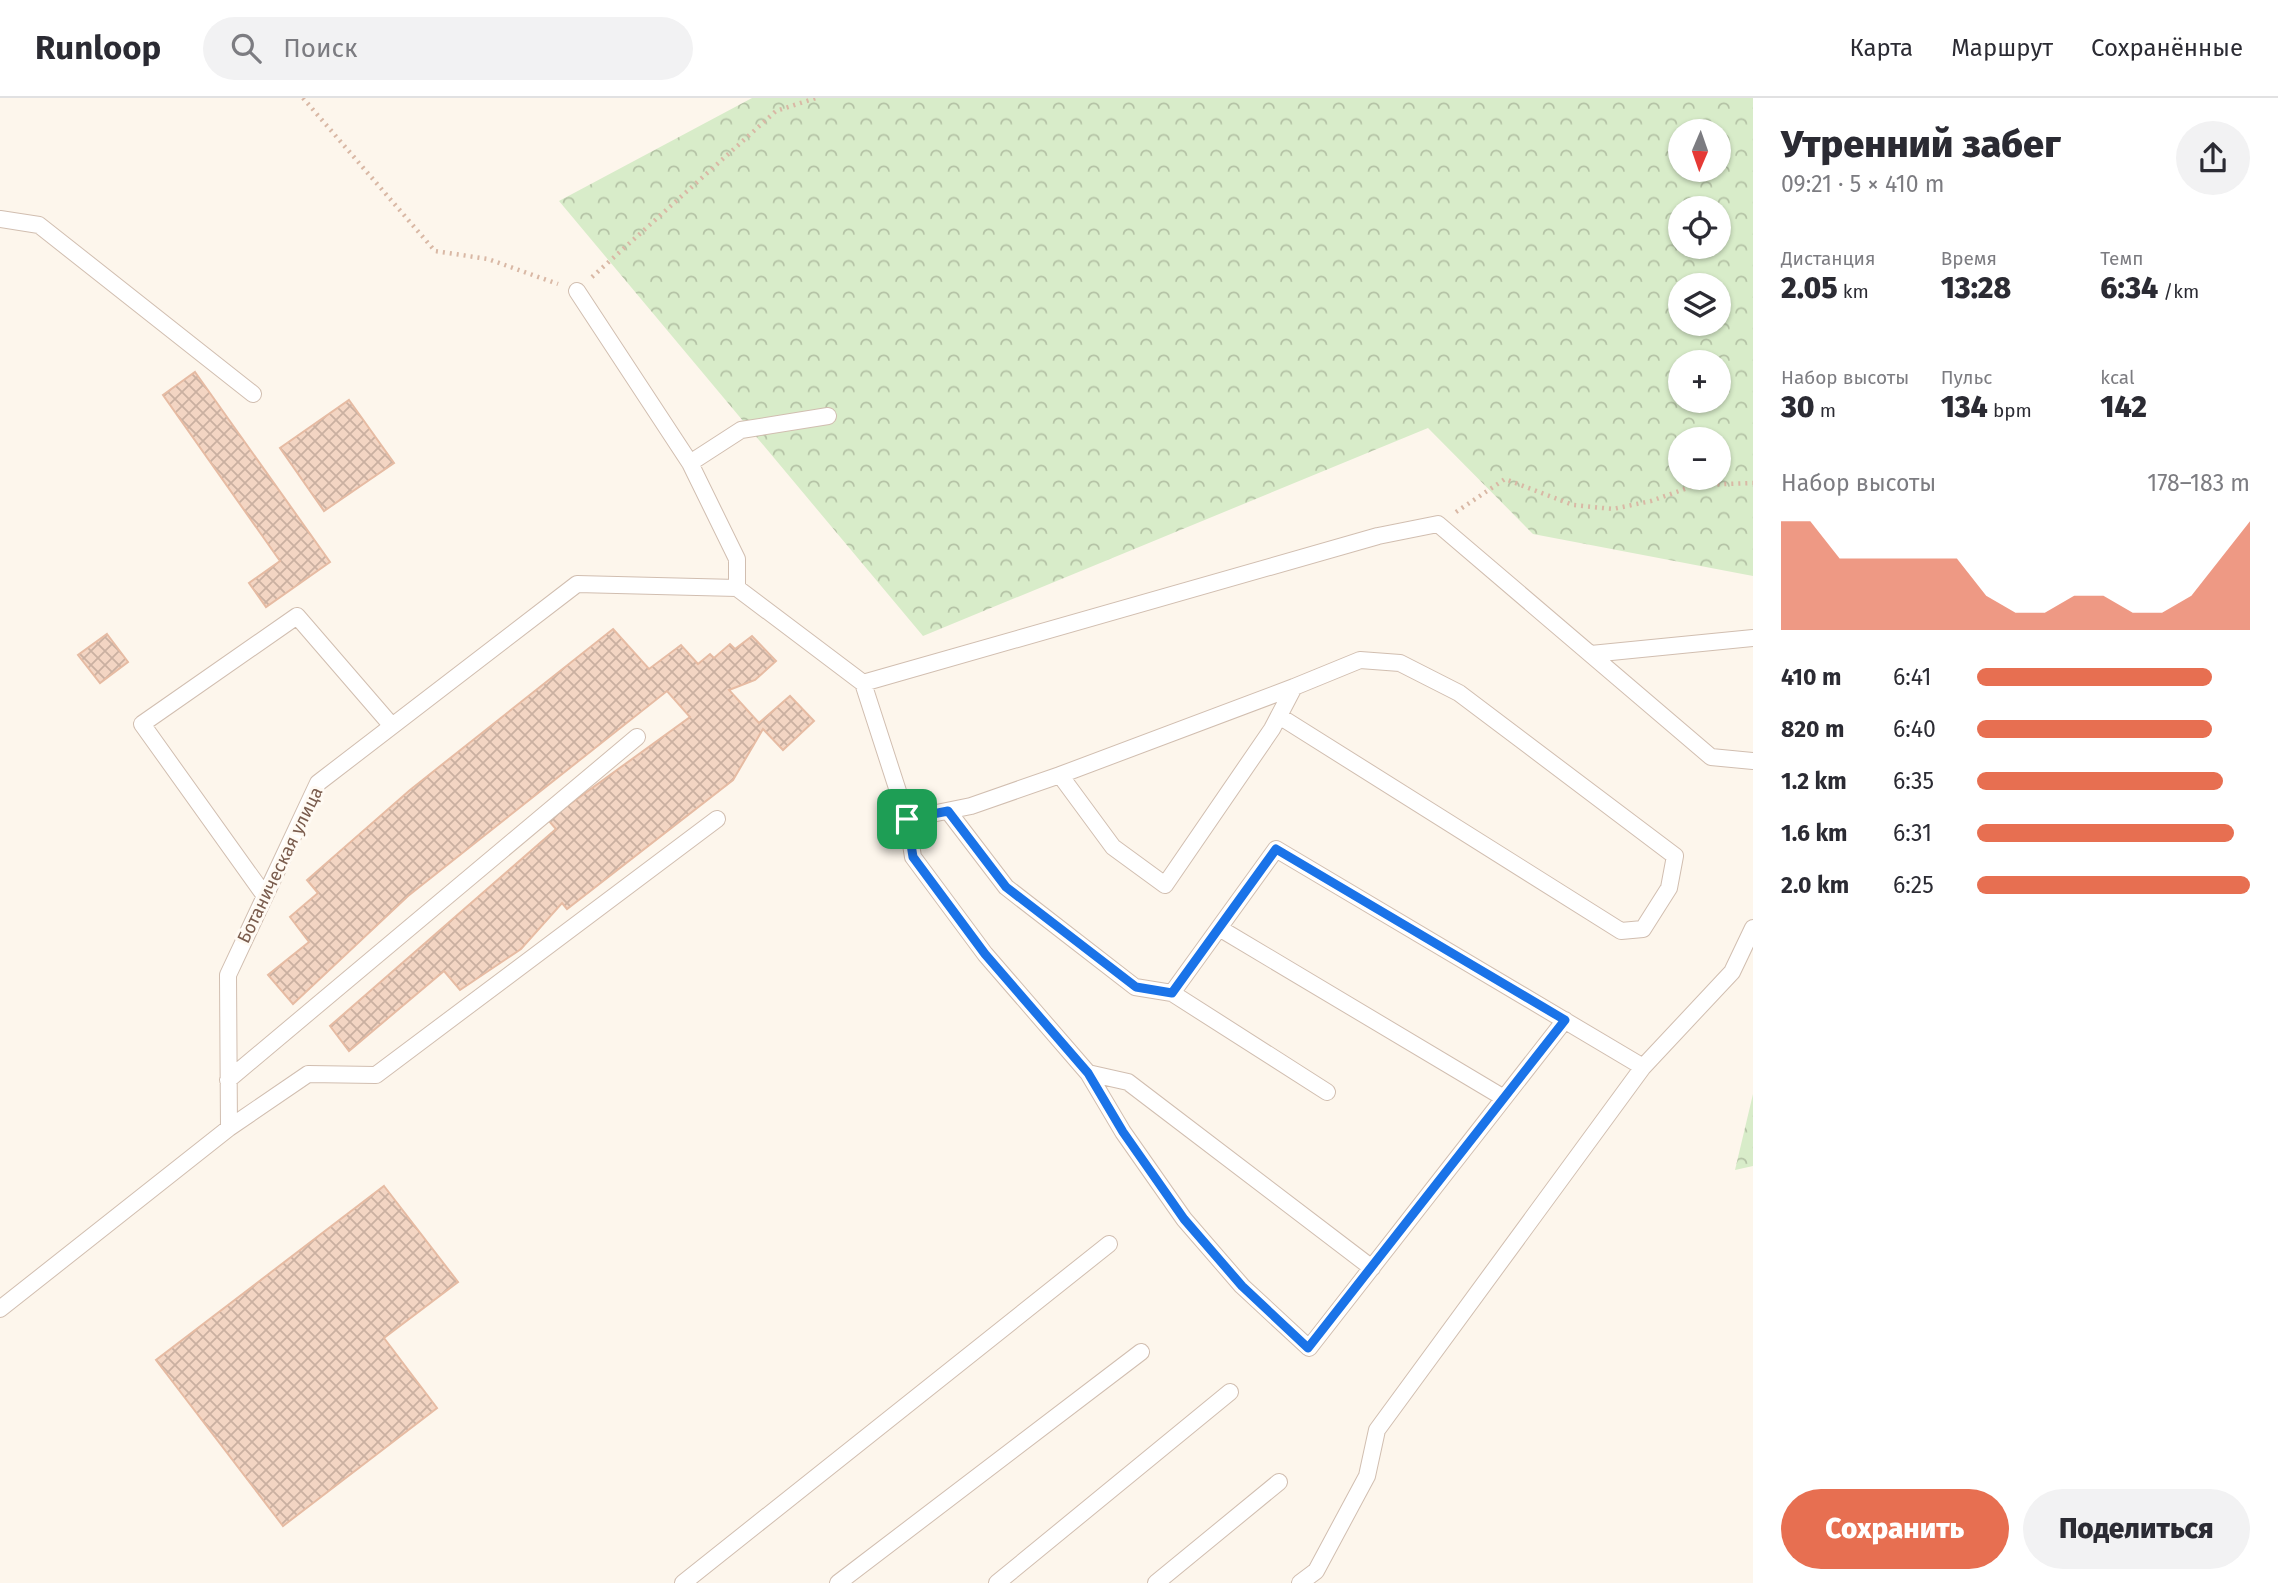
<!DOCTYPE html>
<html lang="ru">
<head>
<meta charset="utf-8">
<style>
  :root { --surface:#fff; --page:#f2f2f3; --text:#2b2b33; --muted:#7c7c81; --line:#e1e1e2; --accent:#e76f51 }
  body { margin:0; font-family:"Fira Sans",sans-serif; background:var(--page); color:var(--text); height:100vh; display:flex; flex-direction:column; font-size:26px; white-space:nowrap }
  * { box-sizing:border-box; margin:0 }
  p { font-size:23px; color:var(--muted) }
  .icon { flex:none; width:38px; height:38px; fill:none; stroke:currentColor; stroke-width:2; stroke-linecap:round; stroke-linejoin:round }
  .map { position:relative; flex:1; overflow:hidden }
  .details { display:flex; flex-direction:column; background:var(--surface); width:525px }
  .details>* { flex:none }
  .needle { width:46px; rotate:182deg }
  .fabs { position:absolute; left:1668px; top:21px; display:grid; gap:14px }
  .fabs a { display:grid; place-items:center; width:63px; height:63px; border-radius:50%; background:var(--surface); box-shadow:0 2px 5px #0004; font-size:35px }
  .pin { position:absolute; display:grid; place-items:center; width:60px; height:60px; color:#fff; margin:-30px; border-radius:14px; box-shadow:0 4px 10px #0006 }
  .round { display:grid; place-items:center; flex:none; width:74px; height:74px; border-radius:37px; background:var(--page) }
  .head { display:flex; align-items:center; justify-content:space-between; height:119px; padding:0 28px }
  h1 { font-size:38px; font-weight:800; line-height:52px }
  .metrics { display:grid; grid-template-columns:repeat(3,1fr); gap:10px; height:119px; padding:7px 28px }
  .metrics div { display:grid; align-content:center }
  .metrics b { font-size:30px; font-weight:800 }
  .metrics small { font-size:19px; font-weight:400 }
  .metrics p { font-size:19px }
  .chart { height:196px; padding:14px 28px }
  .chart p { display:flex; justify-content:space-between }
  .chart svg { width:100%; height:126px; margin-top:7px; fill:var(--accent); opacity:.7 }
  .cta { display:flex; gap:14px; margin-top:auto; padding:14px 28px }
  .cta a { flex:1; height:80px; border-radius:42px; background:var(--accent); color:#fff; font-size:28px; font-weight:800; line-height:80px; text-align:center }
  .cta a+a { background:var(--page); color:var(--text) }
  ul { padding:0 28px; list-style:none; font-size:23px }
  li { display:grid; grid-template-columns:112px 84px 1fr; align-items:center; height:52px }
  li i { height:18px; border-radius:9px; background:var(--accent) }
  header { display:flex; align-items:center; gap:42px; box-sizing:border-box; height:98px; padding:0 35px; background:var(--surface); border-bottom:2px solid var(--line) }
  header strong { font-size:33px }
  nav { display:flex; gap:38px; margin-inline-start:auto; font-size:24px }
  .search { width:490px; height:63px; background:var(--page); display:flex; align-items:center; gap:18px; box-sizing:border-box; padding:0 24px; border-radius:38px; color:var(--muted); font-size:26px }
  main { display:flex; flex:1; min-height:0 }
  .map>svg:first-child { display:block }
  .forest { fill:url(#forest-crowns); fill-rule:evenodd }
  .building { fill:url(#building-cross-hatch); stroke:#e6bba3; stroke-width:2 }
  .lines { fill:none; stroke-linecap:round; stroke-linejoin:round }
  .service-casing { stroke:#d1beb0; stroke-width:18 }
  .path { stroke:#d9b8a5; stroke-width:4.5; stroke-dasharray:2 5; stroke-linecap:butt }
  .service { stroke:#fff; stroke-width:16 }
  .route-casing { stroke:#fff; stroke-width:14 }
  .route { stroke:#1a73e8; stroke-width:9 }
  .labels { text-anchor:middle; stroke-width:6; stroke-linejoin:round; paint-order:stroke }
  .street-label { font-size:18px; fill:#7a5c4d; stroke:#fffaf3 }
</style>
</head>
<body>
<header>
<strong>Runloop</strong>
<div class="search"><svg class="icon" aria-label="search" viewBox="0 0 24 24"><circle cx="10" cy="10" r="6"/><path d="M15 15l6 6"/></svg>Поиск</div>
<nav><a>Карта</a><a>Маршрут</a><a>Сохранённые</a></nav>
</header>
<main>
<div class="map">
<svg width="1753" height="1485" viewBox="0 0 1753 1485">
  <defs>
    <pattern id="forest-crowns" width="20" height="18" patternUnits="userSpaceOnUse" patternTransform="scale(1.75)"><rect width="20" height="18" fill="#d8ecc9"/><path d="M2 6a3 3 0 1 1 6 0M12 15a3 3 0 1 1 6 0" fill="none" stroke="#b4c2a5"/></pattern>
    <pattern id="building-cross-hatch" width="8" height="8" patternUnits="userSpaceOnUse" patternTransform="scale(1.75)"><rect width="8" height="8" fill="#f3d5c3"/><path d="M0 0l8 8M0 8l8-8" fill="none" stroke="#cab0a1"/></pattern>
  </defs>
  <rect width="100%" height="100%" fill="#fdf6ec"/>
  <path class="forest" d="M 752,0 L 1753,0 L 1753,478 L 1533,436 L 1428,330 L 923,538 L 559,103 ZM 1680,33 L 1718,33 L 1718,72 L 1680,72 ZM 1680,110 L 1718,110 L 1718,149 L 1680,149 ZM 1680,187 L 1718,187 L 1718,226 L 1680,226 ZM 1680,264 L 1718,264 L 1718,303 L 1680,303 ZM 1680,341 L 1718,341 L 1718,380 L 1680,380 Z
    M 1753,996 L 1753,1068 L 1735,1072 Z"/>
  <path class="building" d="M 195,274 L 330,464 L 266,509 L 249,485 L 280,463 L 163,297 Z
    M 349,302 L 394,365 L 324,413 L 280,350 Z
    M 613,531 L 649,571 L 681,547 L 698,566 L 710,556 L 714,560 L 730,546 L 735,551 L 752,538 L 776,563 L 755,582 L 729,592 L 759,625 L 790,598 L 814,623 L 783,652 L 763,631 L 733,682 L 567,811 L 562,805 L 521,851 L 460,892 L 444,873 L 349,953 L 330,928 L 556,731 L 548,722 L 690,619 L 667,593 L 408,798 L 293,906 L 268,877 L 309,844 L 290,819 L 318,795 L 307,782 L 410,692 Z
    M 107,536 L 128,564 L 100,585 L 78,557 Z
    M 384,1088 L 458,1184 L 384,1240 L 437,1310 L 283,1428 L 156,1262 Z"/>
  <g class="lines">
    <defs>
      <path id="service" d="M 0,121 L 39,127 L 253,296
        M 577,193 L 690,365
        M 737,490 L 737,461 L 690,365 L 741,332 L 828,318
        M 1591,556 L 1753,540
        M 863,585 L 1378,438 L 1438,426 L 1711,659 L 1753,663
        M 863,585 L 907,721 L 971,708 L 1060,677 L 1113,749 L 1165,787 L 1272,631 L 1294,589 L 1060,677
        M 1279,618 L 1621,833 L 1643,831 L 1669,790 L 1675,758 L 1459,595 L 1400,565 L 1360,562 L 1294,589
        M 948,713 L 1006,789 L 1135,889 L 1172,895 L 1276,751 L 1643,969
        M 907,721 L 913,759 L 985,856 L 1088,975 L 1123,1034 L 1184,1121 L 1242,1188 L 1309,1250 L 1565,922
        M 265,798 L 142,626 L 297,518 L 392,628
        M 1219,830 L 1504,1000
        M 1172,895 L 1327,994
        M 1088,975 L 1128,984 L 1372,1170
        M 228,982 L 637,639
        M 229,1030 L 308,976 L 376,977 L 717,721
        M 0,1211 L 229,1030 L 228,877 L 318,685 L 577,486 L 737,490 L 863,585
        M 683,1485 L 1109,1146
        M 838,1485 L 1141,1254
        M 997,1485 L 1230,1294
        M 1156,1485 L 1279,1384
        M 1300,1485 L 1316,1473 L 1367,1378 L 1377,1332 L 1643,969 L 1732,874 L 1753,830"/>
    </defs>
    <use href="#service" class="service-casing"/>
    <path class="path" d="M 303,0 L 435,153 L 488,161 L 558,186
      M 592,179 L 776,13 L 816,0
      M 1456,414 L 1505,381 L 1573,407 L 1613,411 L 1651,403 L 1696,387 L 1753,385"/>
    <use href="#service" class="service"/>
  </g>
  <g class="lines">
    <defs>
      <path id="route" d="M 948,713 L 1006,789 L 1136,889 L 1172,895 L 1276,751 L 1565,922 L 1308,1250 L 1242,1188 L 1184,1121 L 1123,1034 L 1088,975 L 985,856 L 913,759 L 907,721 Z"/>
    </defs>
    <use href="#route" class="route-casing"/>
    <use href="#route" class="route"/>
  </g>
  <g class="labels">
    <g class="street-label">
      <text transform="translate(280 767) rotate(-64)" y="6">Ботаническая улица</text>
    </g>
  </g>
</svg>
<div class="fabs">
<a><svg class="needle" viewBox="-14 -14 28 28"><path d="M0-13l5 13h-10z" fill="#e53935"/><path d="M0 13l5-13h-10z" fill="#7c7c81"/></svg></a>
<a><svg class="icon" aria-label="locate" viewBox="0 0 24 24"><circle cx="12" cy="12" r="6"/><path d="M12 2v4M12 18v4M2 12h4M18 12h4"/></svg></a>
<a><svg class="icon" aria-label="layers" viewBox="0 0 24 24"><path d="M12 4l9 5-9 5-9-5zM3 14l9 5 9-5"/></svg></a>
<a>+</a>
<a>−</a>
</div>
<div class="pin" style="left:907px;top:721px;background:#1e9e55"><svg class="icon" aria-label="arrive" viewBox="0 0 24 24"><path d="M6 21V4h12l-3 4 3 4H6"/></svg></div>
</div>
<section class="details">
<div class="head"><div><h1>Утренний забег</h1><p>09:21 · 5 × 410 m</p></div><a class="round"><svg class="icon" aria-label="share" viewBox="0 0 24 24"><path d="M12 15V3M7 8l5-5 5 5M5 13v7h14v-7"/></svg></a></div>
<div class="metrics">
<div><p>Дистанция</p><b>2.05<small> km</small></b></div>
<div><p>Время</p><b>13:28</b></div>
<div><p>Темп</p><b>6:34<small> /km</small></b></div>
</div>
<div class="metrics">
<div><p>Набор высоты</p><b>30<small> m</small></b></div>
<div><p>Пульс</p><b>134<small> bpm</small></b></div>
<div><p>kcal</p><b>142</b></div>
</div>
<div class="chart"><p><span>Набор высоты</span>178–183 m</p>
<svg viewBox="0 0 160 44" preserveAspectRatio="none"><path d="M0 44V6L10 6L20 19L30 19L40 19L50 19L60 19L70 32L80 38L90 38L100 32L110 32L120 38L130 38L140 32L150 19L160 6V44z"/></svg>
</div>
<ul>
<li><b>410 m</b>6:41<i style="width:86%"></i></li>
<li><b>820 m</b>6:40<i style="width:86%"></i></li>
<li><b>1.2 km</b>6:35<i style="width:90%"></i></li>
<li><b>1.6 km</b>6:31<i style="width:94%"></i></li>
<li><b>2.0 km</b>6:25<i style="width:100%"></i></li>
</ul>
<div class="cta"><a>Сохранить</a><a>Поделиться</a></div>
</section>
</main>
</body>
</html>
